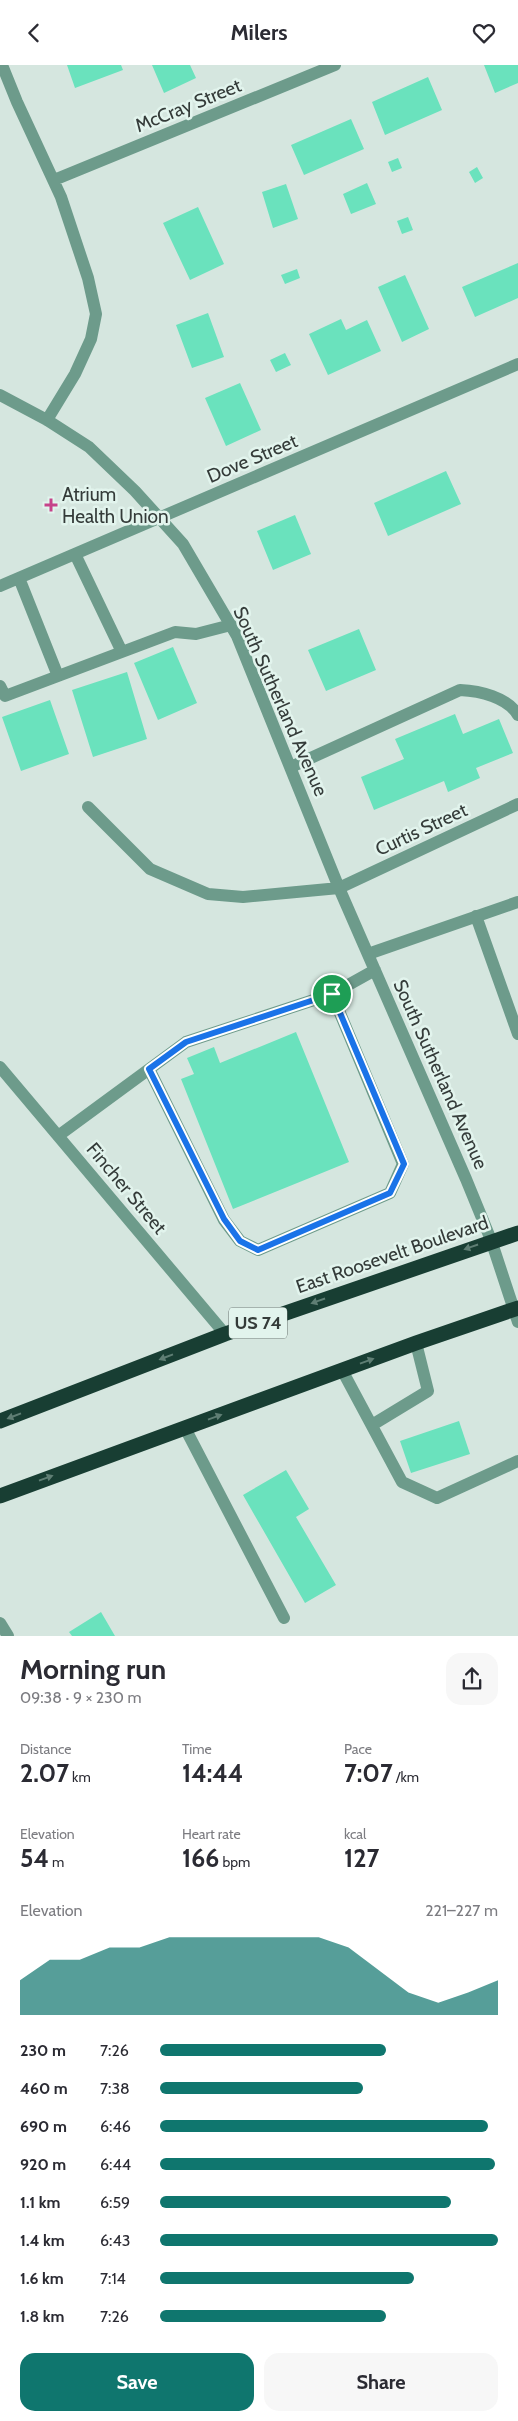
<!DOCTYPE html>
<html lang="en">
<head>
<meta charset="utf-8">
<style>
  :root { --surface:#fff; --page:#f7f7f7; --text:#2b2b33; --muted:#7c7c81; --accent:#0f766e }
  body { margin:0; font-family:Cabin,sans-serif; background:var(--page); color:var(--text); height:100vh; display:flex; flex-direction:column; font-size:19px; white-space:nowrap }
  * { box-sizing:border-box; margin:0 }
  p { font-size:16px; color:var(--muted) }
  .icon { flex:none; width:28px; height:28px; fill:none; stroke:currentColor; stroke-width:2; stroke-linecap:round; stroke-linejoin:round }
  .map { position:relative; height:1571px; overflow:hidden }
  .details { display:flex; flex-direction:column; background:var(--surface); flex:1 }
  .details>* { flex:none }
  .pin { position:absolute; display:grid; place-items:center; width:42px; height:42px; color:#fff; margin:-21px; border:2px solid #fff; border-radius:50%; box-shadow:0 1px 5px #0007 }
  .round { display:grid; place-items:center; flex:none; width:52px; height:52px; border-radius:15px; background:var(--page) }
  .headline { display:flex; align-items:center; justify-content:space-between; height:85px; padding:0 20px }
  h1 { font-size:28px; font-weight:700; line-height:38px }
  .figures { display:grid; grid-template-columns:repeat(3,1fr); gap:8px; height:85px; padding:5px 20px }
  .figures div { display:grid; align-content:center }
  .figures b { font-size:25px; font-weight:700 }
  .figures small { font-size:14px; font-weight:400 }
  .figures p { font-size:14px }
  .chart { height:140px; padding:10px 20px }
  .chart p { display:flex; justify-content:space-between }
  .chart svg { width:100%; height:90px; margin-top:5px; fill:var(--accent); opacity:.7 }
  .primary-button { display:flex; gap:10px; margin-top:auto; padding:10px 20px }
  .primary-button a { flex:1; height:58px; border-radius:15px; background:var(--accent); color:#fff; font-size:20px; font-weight:700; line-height:58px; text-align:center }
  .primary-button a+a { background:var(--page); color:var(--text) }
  ul { padding:0 20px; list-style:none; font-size:16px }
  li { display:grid; grid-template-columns:80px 60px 1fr; align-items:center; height:38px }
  li i { height:12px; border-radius:6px; background:var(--accent) }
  header { display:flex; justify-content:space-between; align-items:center; height:65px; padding:0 20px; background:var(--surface); font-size:22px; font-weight:700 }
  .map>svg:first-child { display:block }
  .building { fill:#6ae2bd }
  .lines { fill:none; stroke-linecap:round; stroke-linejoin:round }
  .minor { stroke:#6d9b8b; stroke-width:12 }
  .highway { stroke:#183e33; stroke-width:15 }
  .oneway { fill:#5f7e74 }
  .route-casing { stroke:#fff; stroke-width:10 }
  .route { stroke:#1a73e8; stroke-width:6 }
  .poi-dot { fill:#c6438a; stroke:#e2f4ed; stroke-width:2 }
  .labels { text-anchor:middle; stroke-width:5; stroke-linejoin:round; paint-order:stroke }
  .shield { fill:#e2f4ed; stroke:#68726f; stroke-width:1 }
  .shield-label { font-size:18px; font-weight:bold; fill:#343b39 }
  .street-label { font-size:19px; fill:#343b39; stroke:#e2f4ed }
  .poi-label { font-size:19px; fill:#343b39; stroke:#e2f4ed; text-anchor:start }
</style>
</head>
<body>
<header><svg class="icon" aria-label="back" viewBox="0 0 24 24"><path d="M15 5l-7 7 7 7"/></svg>Milers<svg class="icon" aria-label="heart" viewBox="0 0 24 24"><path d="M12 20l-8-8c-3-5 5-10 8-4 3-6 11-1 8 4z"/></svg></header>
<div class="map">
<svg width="518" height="1571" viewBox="0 0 518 1571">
  <rect width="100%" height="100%" fill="#d5e6df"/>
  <path class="building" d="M 67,0 L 121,0 L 123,5 L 75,23 Z
    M 152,0 L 190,0 L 196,13 L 164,28 Z
    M 484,0 L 518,0 L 518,18 L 495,28 Z
    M 428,12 L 442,45 L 385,70 L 372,37 Z
    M 351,54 L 364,84 L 304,110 L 291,80 Z
    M 398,93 L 402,103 L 392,107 L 388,97 Z
    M 477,102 L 483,113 L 475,118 L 469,107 Z
    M 367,118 L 376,139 L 351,149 L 343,129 Z
    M 286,119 L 298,154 L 273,163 L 262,127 Z
    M 198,142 L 224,199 L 190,215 L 163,158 Z
    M 408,152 L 413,165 L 402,169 L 397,156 Z
    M 518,198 L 518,233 L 475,252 L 462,222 Z
    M 297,204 L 300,213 L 285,219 L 281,210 Z
    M 405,210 L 429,264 L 402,277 L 378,222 Z
    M 208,248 L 224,292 L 192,303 L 176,260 Z
    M 341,254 L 346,265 L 367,255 L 381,286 L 328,310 L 309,269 Z
    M 285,288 L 291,300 L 276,307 L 270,295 Z
    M 240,318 L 261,365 L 226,381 L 205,333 Z
    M 446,406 L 461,439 L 388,471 L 374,438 Z
    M 295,450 L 311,489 L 273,505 L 257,466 Z
    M 359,564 L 376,605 L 326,626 L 308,585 Z
    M 173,582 L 197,638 L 158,655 L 134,598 Z
    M 127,607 L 147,674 L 93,692 L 72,625 Z
    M 50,635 L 69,689 L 21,706 L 2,652 Z
    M 455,649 L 463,669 L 499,654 L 513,688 L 476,703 L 480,713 L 448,727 L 444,716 L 374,745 L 361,712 L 404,694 L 395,674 Z
    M 296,967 L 349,1097 L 233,1144 L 181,1014 L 194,1009 L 187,993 L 214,982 L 220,998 Z
    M 459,1356 L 470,1389 L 411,1408 L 400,1376 Z
    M 286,1405 L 309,1444 L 296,1452 L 336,1520 L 305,1538 L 243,1430 Z
    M 101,1547 L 115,1571 L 72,1571 L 69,1567 Z"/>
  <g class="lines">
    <path class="minor" d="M 2,0 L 17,37 L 61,132 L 88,213 L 96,249 L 91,274 L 75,309 L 47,355
      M 54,115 L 335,0
      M 0,330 L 47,355 L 89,382 L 135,426 L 183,479 L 237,571 L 339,823 L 466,1114 L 491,1175 L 518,1257
      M 75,489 L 121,585
      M 19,513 L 58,611
      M 0,521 L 518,299
      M 0,621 L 5,631 L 175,567 L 196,569 L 231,560
      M 291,702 L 460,625 C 480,626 507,632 518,650
      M 88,742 L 150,804 L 208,829 L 243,832 L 339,823 L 518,739
      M 476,851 L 518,969
      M 368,889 L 518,837
      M 332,929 L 375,905
      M 0,1002 L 225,1269
      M 58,1071 L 186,977 L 332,929 L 403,1099 L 390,1128 L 258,1185 L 240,1176 L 224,1155 L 149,1004
      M 342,1305 L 402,1417 L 437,1433 L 518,1396
      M 372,1360 L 428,1326 L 416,1278
      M 185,1363 L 284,1553
      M 0,1558 L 8,1571"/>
    <path class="highway" d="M 0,1356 L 225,1269 L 518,1168
      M 0,1431 L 416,1278 L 518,1243"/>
  </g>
  <defs><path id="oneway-solid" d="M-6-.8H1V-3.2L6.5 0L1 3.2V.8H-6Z" transform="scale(1.25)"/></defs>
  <g class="oneway">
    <use href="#oneway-solid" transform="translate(471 1182) rotate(161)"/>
    <use href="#oneway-solid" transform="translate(318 1236) rotate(161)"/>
    <use href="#oneway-solid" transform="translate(166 1292) rotate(159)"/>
    <use href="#oneway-solid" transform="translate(367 1296) rotate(-20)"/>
    <use href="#oneway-solid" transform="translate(14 1351) rotate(159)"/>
    <use href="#oneway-solid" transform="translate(215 1352) rotate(-20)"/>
    <use href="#oneway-solid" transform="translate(46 1413) rotate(-20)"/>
  </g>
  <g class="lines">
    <defs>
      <path id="route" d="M 332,929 L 404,1099 L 390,1128 L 258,1185 L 240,1176 L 224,1154 L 149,1004 L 186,977 Z"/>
    </defs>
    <use href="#route" class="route-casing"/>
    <use href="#route" class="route"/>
  </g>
  <path class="poi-dot" d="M48.5 432.5h5v5h5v5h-5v5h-5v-5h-5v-5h5z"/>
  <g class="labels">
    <rect class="shield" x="229" y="1242.5" width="58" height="31" rx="4"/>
    <g class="shield-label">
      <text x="258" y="1264">US 74</text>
    </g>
    <g class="street-label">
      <text transform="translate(188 40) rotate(-22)" y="7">McCray Street</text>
      <text transform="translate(252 393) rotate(-23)" y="7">Dove Street</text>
      <text transform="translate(281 636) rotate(66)" y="7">South Sutherland Avenue</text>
      <text transform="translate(421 764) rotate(-25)" y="7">Curtis Street</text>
      <text transform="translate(441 1009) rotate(66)" y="7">South Sutherland Avenue</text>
      <text transform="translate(127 1123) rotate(50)" y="7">Fincher Street</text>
      <text transform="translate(392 1189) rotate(-19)" y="7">East Roosevelt Boulevard</text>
    </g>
    <g class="poi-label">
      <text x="62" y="436">Atrium<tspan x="62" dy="22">Health Union</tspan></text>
    </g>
  </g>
</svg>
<div class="pin" style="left:332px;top:929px;background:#1e9e55"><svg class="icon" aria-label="arrive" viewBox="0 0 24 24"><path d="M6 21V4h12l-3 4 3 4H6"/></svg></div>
</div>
<section class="details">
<div class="headline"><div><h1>Morning run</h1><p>09:38 · 9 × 230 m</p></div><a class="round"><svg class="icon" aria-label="share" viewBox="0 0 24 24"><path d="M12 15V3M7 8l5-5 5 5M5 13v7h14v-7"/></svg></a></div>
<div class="figures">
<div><p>Distance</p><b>2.07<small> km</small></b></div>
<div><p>Time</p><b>14:44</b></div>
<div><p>Pace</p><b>7:07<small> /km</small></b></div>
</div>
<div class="figures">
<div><p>Elevation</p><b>54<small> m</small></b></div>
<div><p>Heart rate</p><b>166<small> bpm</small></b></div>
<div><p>kcal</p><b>127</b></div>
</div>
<div class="chart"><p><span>Elevation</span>221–227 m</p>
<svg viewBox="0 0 160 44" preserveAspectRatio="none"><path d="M0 44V27L10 17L20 17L30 11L40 11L50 6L60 6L70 6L80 6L90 6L100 6L110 11L120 22L130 33L140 38L150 33L160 27V44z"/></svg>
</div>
<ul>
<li><b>230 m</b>7:26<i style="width:67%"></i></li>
<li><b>460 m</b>7:38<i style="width:60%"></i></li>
<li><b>690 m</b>6:46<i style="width:97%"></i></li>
<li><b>920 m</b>6:44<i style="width:99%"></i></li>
<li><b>1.1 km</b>6:59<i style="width:86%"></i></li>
<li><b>1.4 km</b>6:43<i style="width:100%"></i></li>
<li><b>1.6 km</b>7:14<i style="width:75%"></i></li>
<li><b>1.8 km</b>7:26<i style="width:67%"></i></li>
</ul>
<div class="primary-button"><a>Save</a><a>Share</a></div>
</section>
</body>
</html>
